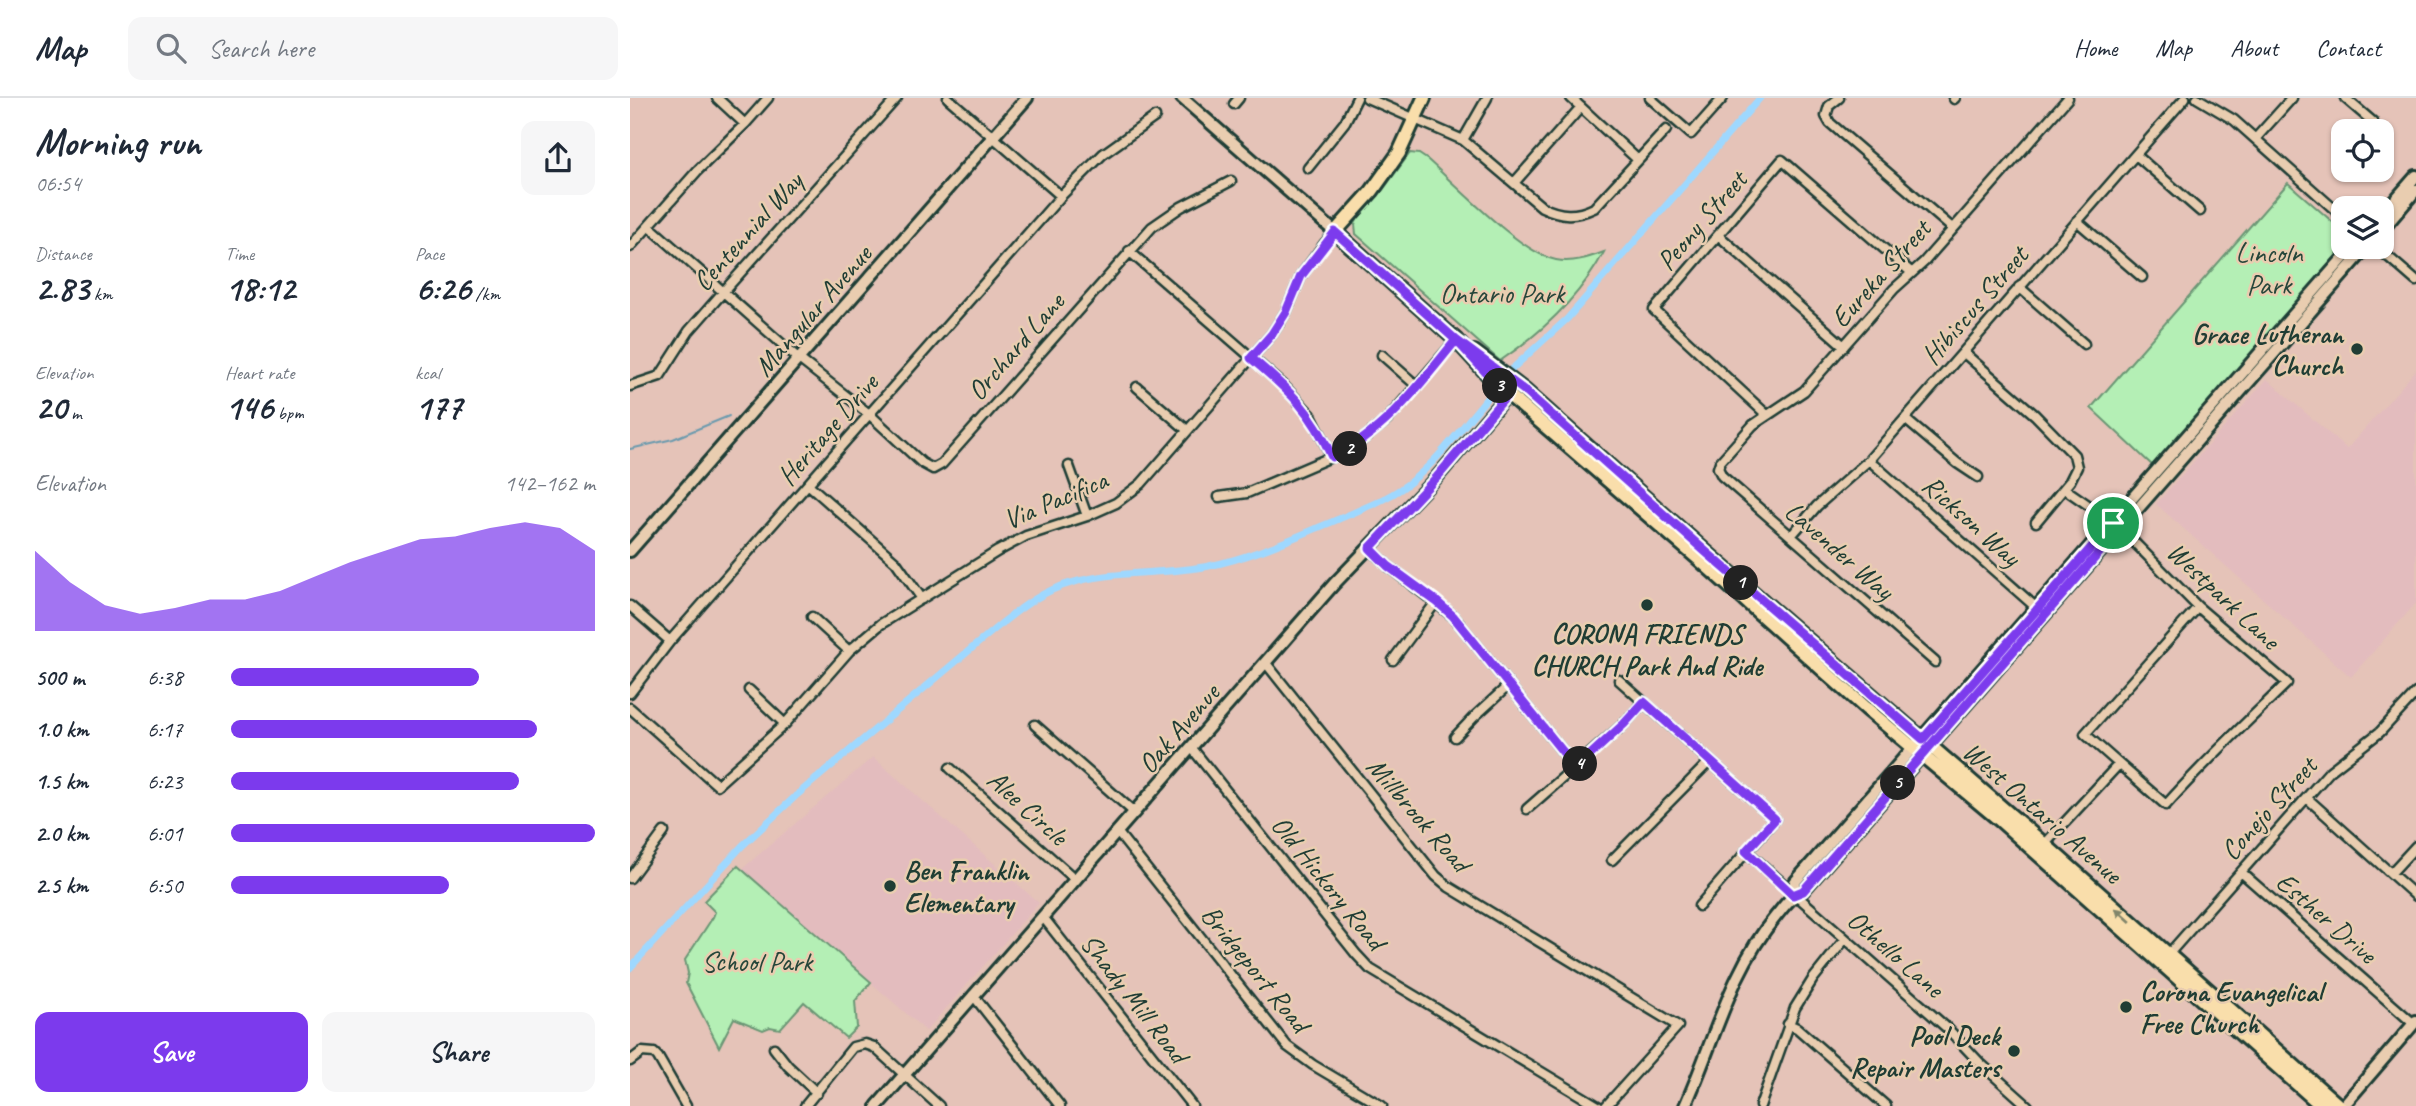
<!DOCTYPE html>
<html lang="en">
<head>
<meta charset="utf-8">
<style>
  :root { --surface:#fff; --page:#f6f6f7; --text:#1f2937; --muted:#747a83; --line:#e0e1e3; --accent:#7c3aed }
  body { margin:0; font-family:Caveat,sans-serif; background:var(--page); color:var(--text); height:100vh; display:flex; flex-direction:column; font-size:26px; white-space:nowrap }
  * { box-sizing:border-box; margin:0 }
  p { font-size:23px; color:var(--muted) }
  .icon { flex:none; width:38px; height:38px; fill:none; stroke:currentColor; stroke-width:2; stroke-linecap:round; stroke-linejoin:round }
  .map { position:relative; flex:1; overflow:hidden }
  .panel { display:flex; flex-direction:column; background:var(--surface); width:630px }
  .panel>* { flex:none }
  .controls { position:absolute; left:1701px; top:21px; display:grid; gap:14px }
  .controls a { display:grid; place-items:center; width:63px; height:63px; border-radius:14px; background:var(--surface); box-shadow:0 2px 5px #0004; font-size:35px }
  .pin { position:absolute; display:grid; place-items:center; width:60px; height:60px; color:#fff; margin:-30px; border:4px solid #fff; border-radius:50%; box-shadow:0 2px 7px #0007 }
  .km { position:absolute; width:35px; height:35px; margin:-18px; border-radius:50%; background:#222; color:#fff; font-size:19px; line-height:35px; text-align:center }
  .round { display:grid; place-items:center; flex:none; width:74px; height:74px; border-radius:14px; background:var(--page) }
  .head { display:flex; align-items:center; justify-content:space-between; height:119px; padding:0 35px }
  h1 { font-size:38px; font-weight:600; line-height:52px }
  .metrics { display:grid; grid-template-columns:repeat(3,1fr); gap:10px; height:119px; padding:7px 35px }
  .metrics div { display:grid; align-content:center }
  .metrics b { font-size:35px; font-weight:600 }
  .metrics small { font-size:19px; font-weight:400 }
  .metrics p { font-size:19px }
  .chart { height:196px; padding:14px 35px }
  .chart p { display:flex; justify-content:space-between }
  .chart svg { width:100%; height:126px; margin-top:7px; fill:var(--accent); opacity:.7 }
  .primary-button { display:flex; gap:14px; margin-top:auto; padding:14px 35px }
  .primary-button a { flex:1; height:80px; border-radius:14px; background:var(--accent); color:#fff; font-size:28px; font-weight:600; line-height:80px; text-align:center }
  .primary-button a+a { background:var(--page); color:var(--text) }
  ul { padding:0 35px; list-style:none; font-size:23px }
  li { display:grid; grid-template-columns:112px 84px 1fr; align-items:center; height:52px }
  li i { height:18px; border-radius:9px; background:var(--accent) }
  header { display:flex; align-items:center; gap:42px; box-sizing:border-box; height:98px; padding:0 35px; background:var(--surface); border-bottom:2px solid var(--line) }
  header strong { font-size:33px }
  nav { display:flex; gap:38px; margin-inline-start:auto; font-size:24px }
  .search { width:490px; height:63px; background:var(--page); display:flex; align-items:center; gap:18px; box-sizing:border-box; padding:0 24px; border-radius:14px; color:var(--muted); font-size:26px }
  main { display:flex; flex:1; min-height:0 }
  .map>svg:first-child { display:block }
  .built { fill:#e3bcbe }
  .green { fill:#b4efb5; stroke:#6a9674; stroke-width:2 }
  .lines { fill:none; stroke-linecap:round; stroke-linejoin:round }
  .stream { stroke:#6b9aae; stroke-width:2 }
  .canal { stroke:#9ed8ff; stroke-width:7 }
  .street-casing { stroke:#1f3d34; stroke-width:13 }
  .secondary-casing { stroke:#1f3d34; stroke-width:16 }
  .primary-casing { stroke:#1f3d34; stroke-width:18 }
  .street { stroke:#e9cdb0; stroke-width:8 }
  .secondary { stroke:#e9cdb0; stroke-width:10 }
  .primary { stroke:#f9deab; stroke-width:12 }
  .oneway { fill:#81856a }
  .route-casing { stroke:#fff; stroke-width:14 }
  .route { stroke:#7c3aed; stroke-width:9 }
  .poi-dot { fill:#1f3d34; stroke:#e9cdb0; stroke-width:2.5 }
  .labels { text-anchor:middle; stroke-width:5; stroke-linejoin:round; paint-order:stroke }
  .street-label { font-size:28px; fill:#1f3d34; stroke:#e9cdb0 }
  .park-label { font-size:28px; fill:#26463a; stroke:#e9cdb0 }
  .poi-label { font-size:28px; font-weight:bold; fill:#1f3d34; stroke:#e9cdb0; text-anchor:end }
</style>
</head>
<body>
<header>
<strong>Map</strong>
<div class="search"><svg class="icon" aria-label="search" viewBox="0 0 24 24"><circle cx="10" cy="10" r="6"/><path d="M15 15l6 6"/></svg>Search here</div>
<nav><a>Home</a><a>Map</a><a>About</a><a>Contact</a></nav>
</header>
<main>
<section class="panel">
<div class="head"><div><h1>Morning run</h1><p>06:54</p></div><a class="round"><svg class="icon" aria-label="share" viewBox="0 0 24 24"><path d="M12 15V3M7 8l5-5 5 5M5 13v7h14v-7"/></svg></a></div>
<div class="metrics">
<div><p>Distance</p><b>2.83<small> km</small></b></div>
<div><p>Time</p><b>18:12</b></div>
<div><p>Pace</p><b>6:26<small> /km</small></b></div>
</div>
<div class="metrics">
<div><p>Elevation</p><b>20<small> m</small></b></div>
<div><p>Heart rate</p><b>146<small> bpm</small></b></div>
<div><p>kcal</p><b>177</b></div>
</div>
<div class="chart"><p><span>Elevation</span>142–162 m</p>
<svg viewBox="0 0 160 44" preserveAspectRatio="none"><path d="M0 44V16L10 27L20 35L30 38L40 36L50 33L60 33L70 30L80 25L90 20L100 16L110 12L120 11L130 8L140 6L150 8L160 16V44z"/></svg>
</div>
<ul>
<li><b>500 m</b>6:38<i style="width:68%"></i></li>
<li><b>1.0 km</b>6:17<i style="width:84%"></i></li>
<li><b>1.5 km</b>6:23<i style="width:79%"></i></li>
<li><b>2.0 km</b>6:01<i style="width:100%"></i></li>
<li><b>2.5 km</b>6:50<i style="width:60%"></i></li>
</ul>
<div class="primary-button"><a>Save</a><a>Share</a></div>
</section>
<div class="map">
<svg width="1786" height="1008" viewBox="0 0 1786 1008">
  <rect width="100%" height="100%" fill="#e5c3b8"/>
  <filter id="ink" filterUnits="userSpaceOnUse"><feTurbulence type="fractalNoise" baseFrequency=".0143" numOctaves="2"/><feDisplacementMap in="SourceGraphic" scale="14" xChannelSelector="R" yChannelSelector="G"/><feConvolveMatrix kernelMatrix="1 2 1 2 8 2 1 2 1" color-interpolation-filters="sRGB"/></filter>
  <g filter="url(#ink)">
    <path class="built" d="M 1786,272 L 1786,505 L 1721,579 L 1526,406 L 1637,281 L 1717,351 Z
      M 243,659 L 409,805 L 296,933 L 112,771 Z"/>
    <path class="green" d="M 780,55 L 789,56 L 798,62 C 826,87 892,156 926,162 C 943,165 958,160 974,154 C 950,199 911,235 870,263 L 726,136 L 725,126 L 728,120 L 752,93 Z
      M 1658,85 L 1713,133 L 1714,149 L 1523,368 L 1461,310 Z
      M 108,768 L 241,884 L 225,903 L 227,929 L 216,940 L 174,904 L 150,931 L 140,929 L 133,932 L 104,920 L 89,949 L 56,885 L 58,875 L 55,862 L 83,819 L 85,814 L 74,803 Z"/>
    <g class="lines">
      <path class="stream" d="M 0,351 L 43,341 L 99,318"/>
      <path class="canal" d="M 883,270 L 937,221 L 1130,0
        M 0,870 L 112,748 L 168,696 L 372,525 C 393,508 415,492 441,485 C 486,472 533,477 579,468 C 623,459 663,440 704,423 C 731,411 761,401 784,381 C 813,357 837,323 862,294"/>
      <defs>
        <path id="street" d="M 87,0 L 115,26
          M 318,0 L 431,98
          M 737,0 L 833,42 L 912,109 C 931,118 945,119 964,110 L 1036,32
          M 941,0 L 1008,62
          M 1020,0 L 1061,36 L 1093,0
          M 1209,0 L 1199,8 L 1196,18 L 1200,25 L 1322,130
          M 1567,0 L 1604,22 L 1713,119
          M 1715,0 L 1743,24
          M 1324,1 L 1325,0
          M 604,6 L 609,0
          M 1626,40 L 1662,0
          M 833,42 L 857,0
          M 1506,57 L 1570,113
          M 678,70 L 715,24 L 727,0
          M 884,85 L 951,9
          M 1447,123 L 1512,179
          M 19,128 L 169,261 L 239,316 L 292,365 L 303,371 L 312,366 L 522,129 L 551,109 L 601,83
          M 1088,137 L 1214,248
          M 0,149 L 68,72 L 115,26 L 138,0
          M 1747,149 L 1786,183
          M 499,153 L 653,287 L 681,317 L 702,359
          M 1389,189 L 1454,246
          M 1334,255 L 1405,317 L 1444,357 L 1447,369 L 1440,383 L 1406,424
          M 752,257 L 787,288
          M 0,288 L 30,278 L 59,233 L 94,193 L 267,0
          M 507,289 L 557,332
          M 1137,317 L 1024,212 L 1152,62 L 1282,175
          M 1275,321 L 1327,365 L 1348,379
          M 1239,362 L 1410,513
          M 439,368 L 457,418
          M 179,387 L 266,464 L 292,501
          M 1435,391 L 1477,420 L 1498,438 L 1568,509 L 1657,585 C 1616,625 1574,664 1536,707 L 1489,666
          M 589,399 L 617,395 L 722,350 L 757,322 L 826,242
          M 1161,438 L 1187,408 L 1239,362 L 1555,0
          M 740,450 L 758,468 L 823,518 L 946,670
          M 0,508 L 40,543
          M 182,519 L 219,553
          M 763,562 L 806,504
          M 635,564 L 806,778 L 819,789 L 1048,928 L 976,1008
          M 1305,564 L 1092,378 L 1088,370 L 1090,364 L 1123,327 L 1174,293 L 1264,191 L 1294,164 L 1438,0
          M 989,582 L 1145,721 L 1069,808
          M 119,592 L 155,626
          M 0,595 L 40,543 L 431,98 L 473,56 L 525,19
          M 0,610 L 87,687 L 155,626 L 219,553 L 251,526 L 368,453 L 396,438 L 457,418 L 486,405 L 511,386 L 642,236 L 656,214 L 671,178 L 695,145 L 705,134
          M 405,627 L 505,715
          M 825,639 L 844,619 L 879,587
          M 561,649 L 726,856 L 740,871 L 968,1008
          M 320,670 L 446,782
          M 1678,701 L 1786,798
          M 897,711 L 994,626 L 1014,604
          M 488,735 L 657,948 L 683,967 L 752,1008
          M 1413,748 L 1489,666 L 1455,636 L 1568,509
          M 1116,753 L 1318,931 L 1350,965 L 1398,1008
          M 982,762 L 1079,664
          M 1611,774 L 1784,926
          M 1761,775 L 1786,748
          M 0,780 L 34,734
          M 413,819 L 562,1008
          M 1536,859 L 1700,673 L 1750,634 L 1786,595
          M 343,897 L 430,1008
          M 1158,926 L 1167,930 L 1256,1008
          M 144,950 L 158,968 L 187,995
          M 0,963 L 12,954 L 24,955 L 28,959 L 56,1008
          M 175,1008 L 223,949 L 235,946 L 244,949 L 309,1008
          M 1130,1008 L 1165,910 L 1183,881 L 1215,841"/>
        <path id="secondary" d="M 552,0 L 705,134
          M 1752,117 L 1786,78
          M 1752,132 L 1786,92
          M 0,453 L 397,0
          M 1163,797 L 1165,784 L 1723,149
          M 247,1008 L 704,486 L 807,379 L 883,290
          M 1055,1008 C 1084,944 1100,873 1146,818 C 1155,807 1161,798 1173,793 L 1737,149
          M 1713,1008 L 1786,923"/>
        <path id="primary" d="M 794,0 L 769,55 L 742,93 L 705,134 L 826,242 L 862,281 L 878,296 L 1070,462 L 1237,611 L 1371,723 L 1692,1008
          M 844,254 L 895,293 L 1076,454 L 1415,747 L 1709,1008"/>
      </defs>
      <use href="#street" class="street-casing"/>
      <use href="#secondary" class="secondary-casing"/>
      <use href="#primary" class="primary-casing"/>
      <use href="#street" class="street"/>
      <use href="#secondary" class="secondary"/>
      <use href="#primary" class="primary"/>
    </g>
    <defs><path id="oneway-solid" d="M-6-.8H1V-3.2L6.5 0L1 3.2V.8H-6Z" transform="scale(1.75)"/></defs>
    <use class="oneway" href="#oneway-solid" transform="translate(1493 817) rotate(-138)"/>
  </g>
  <g class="lines" filter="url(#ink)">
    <defs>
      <path id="route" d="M 1483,425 L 1293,641 L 1076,454 L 895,293 L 826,242 C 790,286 755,335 702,359 C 681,312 660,293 621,260 L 642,236 L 656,214 L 671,178 L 705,134 L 826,242 L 862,281 L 878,296 L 807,379 L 740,450 L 758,468 L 806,503 L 823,518 L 946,670 L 994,626 L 1014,604 L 1145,721 L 1116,753 L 1163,797 L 1173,793 L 1490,431 L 1483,425"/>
    </defs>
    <use href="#route" class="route-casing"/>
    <use href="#route" class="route"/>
  </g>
  <g class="poi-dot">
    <circle cx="1727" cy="251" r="7"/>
    <circle cx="1017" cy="507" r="7"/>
    <circle cx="260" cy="788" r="7"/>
    <circle cx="1496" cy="909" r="7"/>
    <circle cx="1384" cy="953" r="7"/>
  </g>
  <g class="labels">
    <g class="street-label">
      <text transform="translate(1071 122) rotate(-49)" y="10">Peony Street</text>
      <text transform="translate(117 133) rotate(-48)" y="10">Centennial Way</text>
      <text transform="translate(1250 175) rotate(-48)" y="10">Eureka Street</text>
      <text transform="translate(1344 207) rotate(-49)" y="10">Hibiscus Street</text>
      <text transform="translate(182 212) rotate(-49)" y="10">Mangular Avenue</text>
      <text transform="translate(385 248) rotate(-49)" y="10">Orchard Lane</text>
      <text transform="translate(197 331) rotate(-49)" y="10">Heritage Drive</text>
      <text transform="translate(425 401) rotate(-23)" y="10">Via Pacifica</text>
      <text transform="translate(1342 422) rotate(42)" y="10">Rickson Way</text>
      <text transform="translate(1210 452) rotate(41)" y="10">Lavender Way</text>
      <text transform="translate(1594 497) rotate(43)" y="10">Westpark Lane</text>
      <text transform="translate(548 630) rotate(-49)" y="10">Oak Avenue</text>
      <text transform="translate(398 709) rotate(42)" y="10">Alee Circle</text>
      <text transform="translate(1638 710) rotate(-48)" y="10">Conejo Street</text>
      <text transform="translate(1413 714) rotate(41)" y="10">West Ontario Avenue</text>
      <text transform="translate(789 716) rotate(49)" y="10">Millbrook Road</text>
      <text transform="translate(699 784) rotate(51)" y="10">Old Hickory Road</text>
      <text transform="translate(1697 819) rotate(41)" y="10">Esther Drive</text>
      <text transform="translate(1266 855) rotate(41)" y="10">Othello Lane</text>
      <text transform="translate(626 870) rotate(51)" y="10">Bridgeport Road</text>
      <text transform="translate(505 900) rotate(52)" y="10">Shady Mill Road</text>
    </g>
    <g class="park-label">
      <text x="1639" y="164">Lincoln<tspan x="1639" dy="32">Park</tspan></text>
      <text x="872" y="205">Ontario Park</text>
      <text x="127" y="873">School Park</text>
    </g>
    <g class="poi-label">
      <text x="1713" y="245">Grace Lutheran<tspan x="1713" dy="32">Church</tspan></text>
      <text x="1017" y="545" text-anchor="middle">CORONA FRIENDS<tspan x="1017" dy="32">CHURCH Park And Ride</tspan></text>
      <text x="274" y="782" text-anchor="start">Ben Franklin<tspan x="274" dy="32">Elementary</tspan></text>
      <text x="1510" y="903" text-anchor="start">Corona Evangelical<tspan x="1510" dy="32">Free Church</tspan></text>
      <text x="1370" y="947">Pool Deck<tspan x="1370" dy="32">Repair Masters</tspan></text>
    </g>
  </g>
</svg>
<div class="controls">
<a><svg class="icon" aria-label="locate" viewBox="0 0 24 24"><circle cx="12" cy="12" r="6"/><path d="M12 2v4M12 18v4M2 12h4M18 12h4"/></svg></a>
<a><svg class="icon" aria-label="layers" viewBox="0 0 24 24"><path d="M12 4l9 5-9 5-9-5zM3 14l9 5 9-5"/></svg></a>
</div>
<div class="pin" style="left:1483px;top:425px;background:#1e9e55"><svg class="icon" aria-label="arrive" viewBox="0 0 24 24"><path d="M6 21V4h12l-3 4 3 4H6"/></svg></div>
<b class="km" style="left:1111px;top:485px">1</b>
<b class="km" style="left:720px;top:351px">2</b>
<b class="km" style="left:870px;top:288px">3</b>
<b class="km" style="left:950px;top:666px">4</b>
<b class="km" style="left:1268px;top:685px">5</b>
</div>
</main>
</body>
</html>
